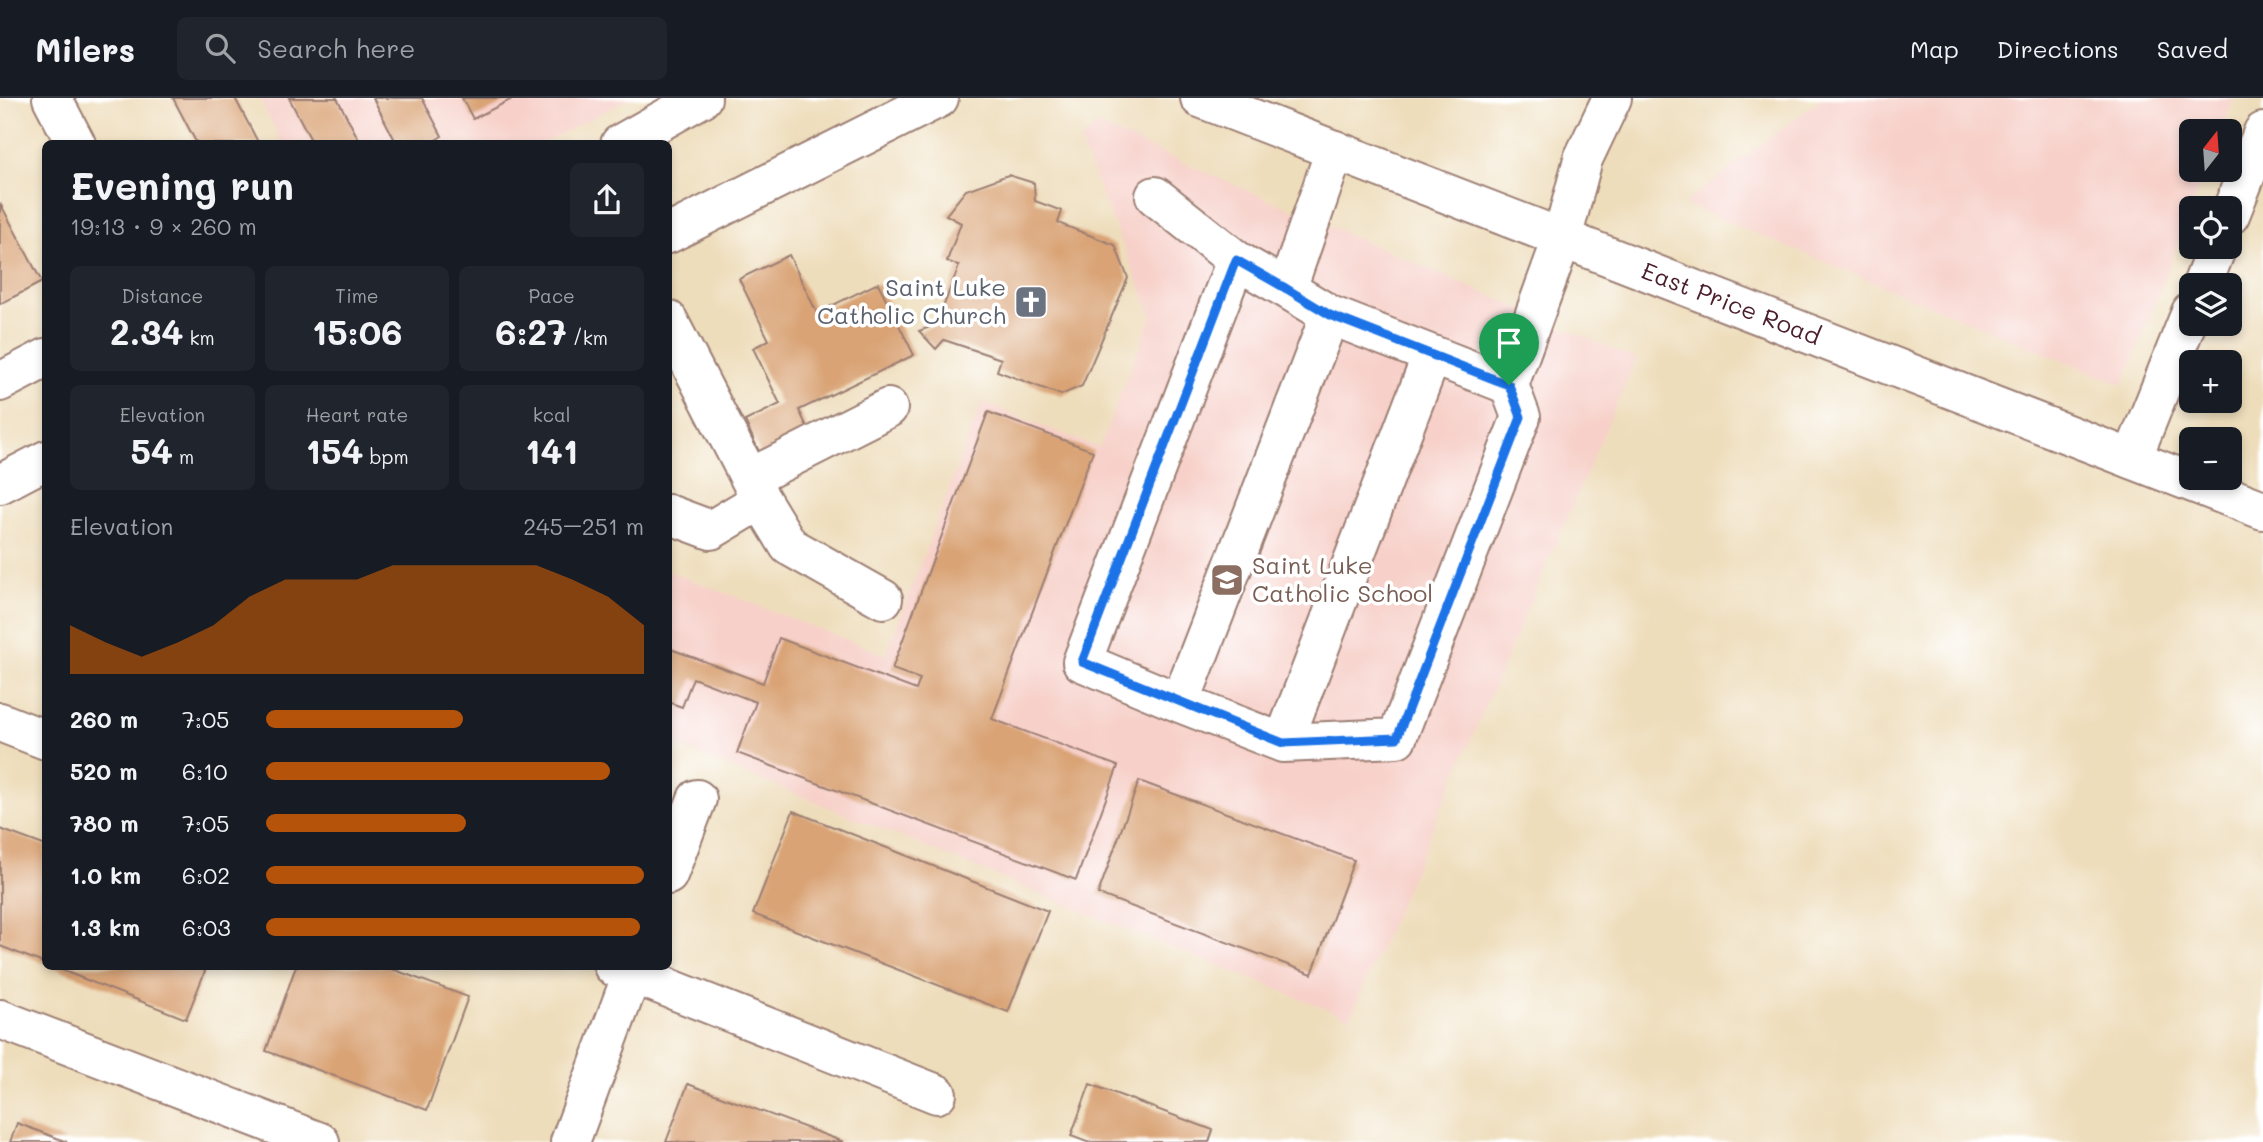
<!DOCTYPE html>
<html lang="en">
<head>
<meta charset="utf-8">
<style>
  :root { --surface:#171b24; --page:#20242c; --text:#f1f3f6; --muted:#9ea1a6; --line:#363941; --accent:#b45309 }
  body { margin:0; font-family:Mali,sans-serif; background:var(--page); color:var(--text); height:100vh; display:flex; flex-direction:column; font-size:26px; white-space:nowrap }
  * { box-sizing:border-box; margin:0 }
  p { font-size:23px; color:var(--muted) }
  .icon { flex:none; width:38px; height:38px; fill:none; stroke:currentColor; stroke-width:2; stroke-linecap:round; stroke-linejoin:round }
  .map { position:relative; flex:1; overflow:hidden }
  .panel { position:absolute; left:42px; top:42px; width:630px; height:830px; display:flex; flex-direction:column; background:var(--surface); border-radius:10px; box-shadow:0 4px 10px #0003 }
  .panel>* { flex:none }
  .needle { width:46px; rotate:17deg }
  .buttons { position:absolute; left:2179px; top:21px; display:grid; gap:14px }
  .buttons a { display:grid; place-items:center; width:63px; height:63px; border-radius:10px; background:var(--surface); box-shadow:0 4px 10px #0003; font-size:35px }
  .pin { position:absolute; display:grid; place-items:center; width:60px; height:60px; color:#fff; margin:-72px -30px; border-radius:50% 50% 50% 0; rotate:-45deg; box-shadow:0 0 7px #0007 }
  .pin .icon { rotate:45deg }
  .round { display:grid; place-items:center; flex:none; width:74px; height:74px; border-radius:10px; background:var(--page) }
  .overview { display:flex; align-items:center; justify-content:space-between; height:119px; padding:0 28px }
  h1 { font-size:38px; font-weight:700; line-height:52px }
  .metrics { display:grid; grid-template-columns:repeat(3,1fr); gap:10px; height:119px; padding:7px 28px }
  .metrics div { display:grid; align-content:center; border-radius:10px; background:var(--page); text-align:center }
  .metrics b { font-size:35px; font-weight:700 }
  .metrics small { font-size:19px; font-weight:400 }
  .metrics p { font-size:19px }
  .chart { height:196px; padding:14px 28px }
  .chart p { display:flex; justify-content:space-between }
  .chart svg { width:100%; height:126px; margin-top:7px; fill:var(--accent); opacity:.7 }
  ul { padding:0 28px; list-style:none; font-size:23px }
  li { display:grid; grid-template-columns:112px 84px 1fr; align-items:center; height:52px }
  li i { height:18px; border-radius:9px; background:var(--accent) }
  header { display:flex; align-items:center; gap:42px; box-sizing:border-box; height:98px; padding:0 35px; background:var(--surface); border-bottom:2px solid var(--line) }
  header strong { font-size:33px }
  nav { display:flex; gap:38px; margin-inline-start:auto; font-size:24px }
  .search { width:490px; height:63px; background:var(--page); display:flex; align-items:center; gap:18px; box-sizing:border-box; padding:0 24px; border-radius:10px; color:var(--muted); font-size:26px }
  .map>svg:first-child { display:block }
  .built { fill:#f7d0c9 }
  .building { fill:#d9a374 }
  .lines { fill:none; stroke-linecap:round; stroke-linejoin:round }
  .minor-casing { stroke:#9c7e73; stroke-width:42 }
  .major-casing { stroke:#9c7e73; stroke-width:42 }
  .minor { stroke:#fff; stroke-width:38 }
  .major { stroke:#fff; stroke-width:38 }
  .route-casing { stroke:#fff; stroke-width:14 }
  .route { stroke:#1a73e8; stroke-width:9 }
  .labels { text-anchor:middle; stroke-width:7; stroke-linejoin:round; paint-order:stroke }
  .worship-label { font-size:24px; fill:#5b616d; stroke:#fff; text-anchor:end }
  .street-label { font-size:24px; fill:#4a1f2b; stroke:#fff }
  .education-label { font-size:24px; fill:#785e54; stroke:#fff; text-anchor:start }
</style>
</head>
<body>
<header>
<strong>Milers</strong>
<div class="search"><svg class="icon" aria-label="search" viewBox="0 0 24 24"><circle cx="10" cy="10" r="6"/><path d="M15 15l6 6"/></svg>Search here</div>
<nav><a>Map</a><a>Directions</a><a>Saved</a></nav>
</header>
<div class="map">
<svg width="2263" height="1044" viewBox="0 0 2263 1044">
  <rect width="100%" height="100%" fill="#fff"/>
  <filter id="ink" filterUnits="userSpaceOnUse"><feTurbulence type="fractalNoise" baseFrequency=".0143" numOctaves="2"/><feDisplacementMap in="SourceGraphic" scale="14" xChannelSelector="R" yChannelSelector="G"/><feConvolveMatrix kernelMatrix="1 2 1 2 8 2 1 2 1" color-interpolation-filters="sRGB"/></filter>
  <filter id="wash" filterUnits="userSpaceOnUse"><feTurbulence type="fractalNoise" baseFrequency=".00686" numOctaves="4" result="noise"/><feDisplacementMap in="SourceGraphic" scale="28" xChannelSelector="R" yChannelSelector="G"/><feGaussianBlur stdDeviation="1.57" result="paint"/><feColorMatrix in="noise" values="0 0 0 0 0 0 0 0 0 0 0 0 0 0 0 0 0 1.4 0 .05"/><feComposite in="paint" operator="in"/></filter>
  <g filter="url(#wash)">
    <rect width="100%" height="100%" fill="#edb"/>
    <path class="built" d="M 259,0 L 631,0 L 541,46 L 282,45 Z
      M 1822,0 L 2234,0 L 2221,33 L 2191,33 L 2191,72 L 2206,72 L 2123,287 L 1684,106 Z
      M 1097,27 L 1636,261 L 1350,920 L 1118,828 L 669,644 L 668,473 L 886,557 L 982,304 L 1099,350 L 1152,217 L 1080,44 Z"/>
    <g id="blocks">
      <path class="building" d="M 173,0 L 235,0 L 259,46 L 197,46 Z
        M 289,0 L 337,0 L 361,46 L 313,46 Z
        M 373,0 L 422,0 L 442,38 L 429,46 L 397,46 Z
        M 462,0 L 514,0 L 473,21 Z
        M 1008,77 L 1034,85 L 1035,103 L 1062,113 L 1058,125 L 1115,147 L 1128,180 L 1082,288 L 1061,297 L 997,273 L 1001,261 L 944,242 L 936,251 L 919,233 L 936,227 L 959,168 L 947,163 L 961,125 L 946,117 L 966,92 Z
        M 0,105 L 42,184 L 0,206 Z
        M 789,157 L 817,215 L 878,185 L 914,257 L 799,312 L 810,335 L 761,358 L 745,323 L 780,306 L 753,250 L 769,242 L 739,181 Z
        M 988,314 L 1093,353 L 992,621 L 1118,668 L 1076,782 L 737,655 L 756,604 L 693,580 L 682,609 L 668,604 L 668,550 L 763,585 L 779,540 L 916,592 L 920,581 L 892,571 Z
        M 1139,683 L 1354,762 L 1312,876 L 1098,796 Z
        M 793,713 L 1048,813 L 1008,914 L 753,816 Z
        M 0,731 L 46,748 L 46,866 L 0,848 Z
        M 51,868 L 207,868 L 186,921 Z
        M 296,868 L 393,868 L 392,871 L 468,899 L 427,1012 L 266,953 Z
        M 688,986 L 844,1044 L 666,1044 Z
        M 1090,986 L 1213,1032 L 1209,1044 L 1087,1044 L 1071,1038 Z
        M 17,1025 L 67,1044 L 10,1044 Z"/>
    </g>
  </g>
  <g filter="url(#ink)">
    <use href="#blocks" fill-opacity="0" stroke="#9c7e73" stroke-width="2"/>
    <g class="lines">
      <defs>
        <path id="minor" d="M 52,0 L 76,46
          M 620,46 L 702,0
          M 1335,52 L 1287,191 L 1330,217 L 1509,287 L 1562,141 L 1583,61 L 1612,0
          M 1155,98 L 1236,162 L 1287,191
          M 2230,117 L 2263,34
          M 668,136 L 939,0
          M 1236,162 L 1082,564 L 1180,605 L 1330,217
          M 2202,187 L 2217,149
          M 668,222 L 761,402 L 711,432 L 668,416
          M 0,284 L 46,260
          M 2132,361 L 2191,214
          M 750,380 L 888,310
          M 0,386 L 46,362
          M 761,402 L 789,448 L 883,501
          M 1180,605 L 1283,645 L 1432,257
          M 0,624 L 46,642
          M 1283,645 L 1397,640 L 1521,319 L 1509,287
          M 668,777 L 697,701
          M 613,868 L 937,996
          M 0,921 L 320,1044
          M 570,1044 L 635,868"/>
        <path id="major" d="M 1200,0 L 2263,412"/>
      </defs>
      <use href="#minor" class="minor-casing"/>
      <use href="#major" class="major-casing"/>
      <use href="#minor" class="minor"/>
      <use href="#major" class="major"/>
    </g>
  </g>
  <g class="lines" filter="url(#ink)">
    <defs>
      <path id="route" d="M 1236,162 L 1287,191 L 1330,217 L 1509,287 L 1521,319 L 1397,640 L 1283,645 L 1082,564 Z"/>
    </defs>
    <use href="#route" class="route-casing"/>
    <use href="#route" class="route"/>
  </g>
  <defs>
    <symbol id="church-square" viewBox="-11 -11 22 22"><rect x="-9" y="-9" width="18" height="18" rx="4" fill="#6b7280" stroke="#fff"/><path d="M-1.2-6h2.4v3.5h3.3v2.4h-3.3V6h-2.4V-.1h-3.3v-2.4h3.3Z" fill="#fff"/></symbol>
    <symbol id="school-square" viewBox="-11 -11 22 22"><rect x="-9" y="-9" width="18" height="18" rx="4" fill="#8d6e63" stroke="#fff"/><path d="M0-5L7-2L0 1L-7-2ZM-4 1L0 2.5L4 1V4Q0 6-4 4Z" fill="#fff"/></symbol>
  </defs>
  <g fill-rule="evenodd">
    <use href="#church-square" x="1012" y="185" width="38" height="38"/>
    <use href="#school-square" x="1208" y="463" width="38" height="38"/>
  </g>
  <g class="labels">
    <g class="worship-label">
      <text x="1006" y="198">Saint Luke<tspan x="1006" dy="28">Catholic Church</tspan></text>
    </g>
    <g class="street-label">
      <text transform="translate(1731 206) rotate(21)" y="8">East Price Road</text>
    </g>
    <g class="education-label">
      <text x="1252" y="476">Saint Luke<tspan x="1252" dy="28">Catholic School</tspan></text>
    </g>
  </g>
</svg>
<div class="buttons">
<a><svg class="needle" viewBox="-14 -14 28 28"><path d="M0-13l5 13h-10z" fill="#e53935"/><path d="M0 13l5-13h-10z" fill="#9ea1a6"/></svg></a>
<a><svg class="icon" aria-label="locate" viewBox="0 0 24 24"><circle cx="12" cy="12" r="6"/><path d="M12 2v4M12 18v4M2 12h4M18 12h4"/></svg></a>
<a><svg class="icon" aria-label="layers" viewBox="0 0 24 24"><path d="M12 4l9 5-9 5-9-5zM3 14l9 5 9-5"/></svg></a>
<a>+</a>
<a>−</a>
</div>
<div class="pin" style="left:1509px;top:287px;background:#1e9e55"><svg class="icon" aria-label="arrive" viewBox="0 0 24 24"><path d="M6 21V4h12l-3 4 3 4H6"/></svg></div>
<section class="panel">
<div class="overview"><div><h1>Evening run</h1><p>19:13 · 9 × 260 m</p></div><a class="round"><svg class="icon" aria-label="share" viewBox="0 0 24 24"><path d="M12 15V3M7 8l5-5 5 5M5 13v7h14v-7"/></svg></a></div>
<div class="metrics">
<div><p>Distance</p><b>2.34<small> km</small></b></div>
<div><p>Time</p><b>15:06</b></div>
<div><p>Pace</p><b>6:27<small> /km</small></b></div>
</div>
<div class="metrics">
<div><p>Elevation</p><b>54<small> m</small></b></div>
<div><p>Heart rate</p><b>154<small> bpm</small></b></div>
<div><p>kcal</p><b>141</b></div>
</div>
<div class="chart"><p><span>Elevation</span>245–251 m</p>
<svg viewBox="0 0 160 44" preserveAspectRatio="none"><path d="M0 44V27L10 33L20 38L30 33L40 27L50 17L60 11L70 11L80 11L90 6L100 6L110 6L120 6L130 6L140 11L150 17L160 27V44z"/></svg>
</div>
<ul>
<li><b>260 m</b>7:05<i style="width:52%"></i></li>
<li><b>520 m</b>6:10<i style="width:91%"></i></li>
<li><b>780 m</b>7:05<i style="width:53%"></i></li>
<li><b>1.0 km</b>6:02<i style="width:100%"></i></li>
<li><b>1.3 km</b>6:03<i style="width:99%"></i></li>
</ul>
</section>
</div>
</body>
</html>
